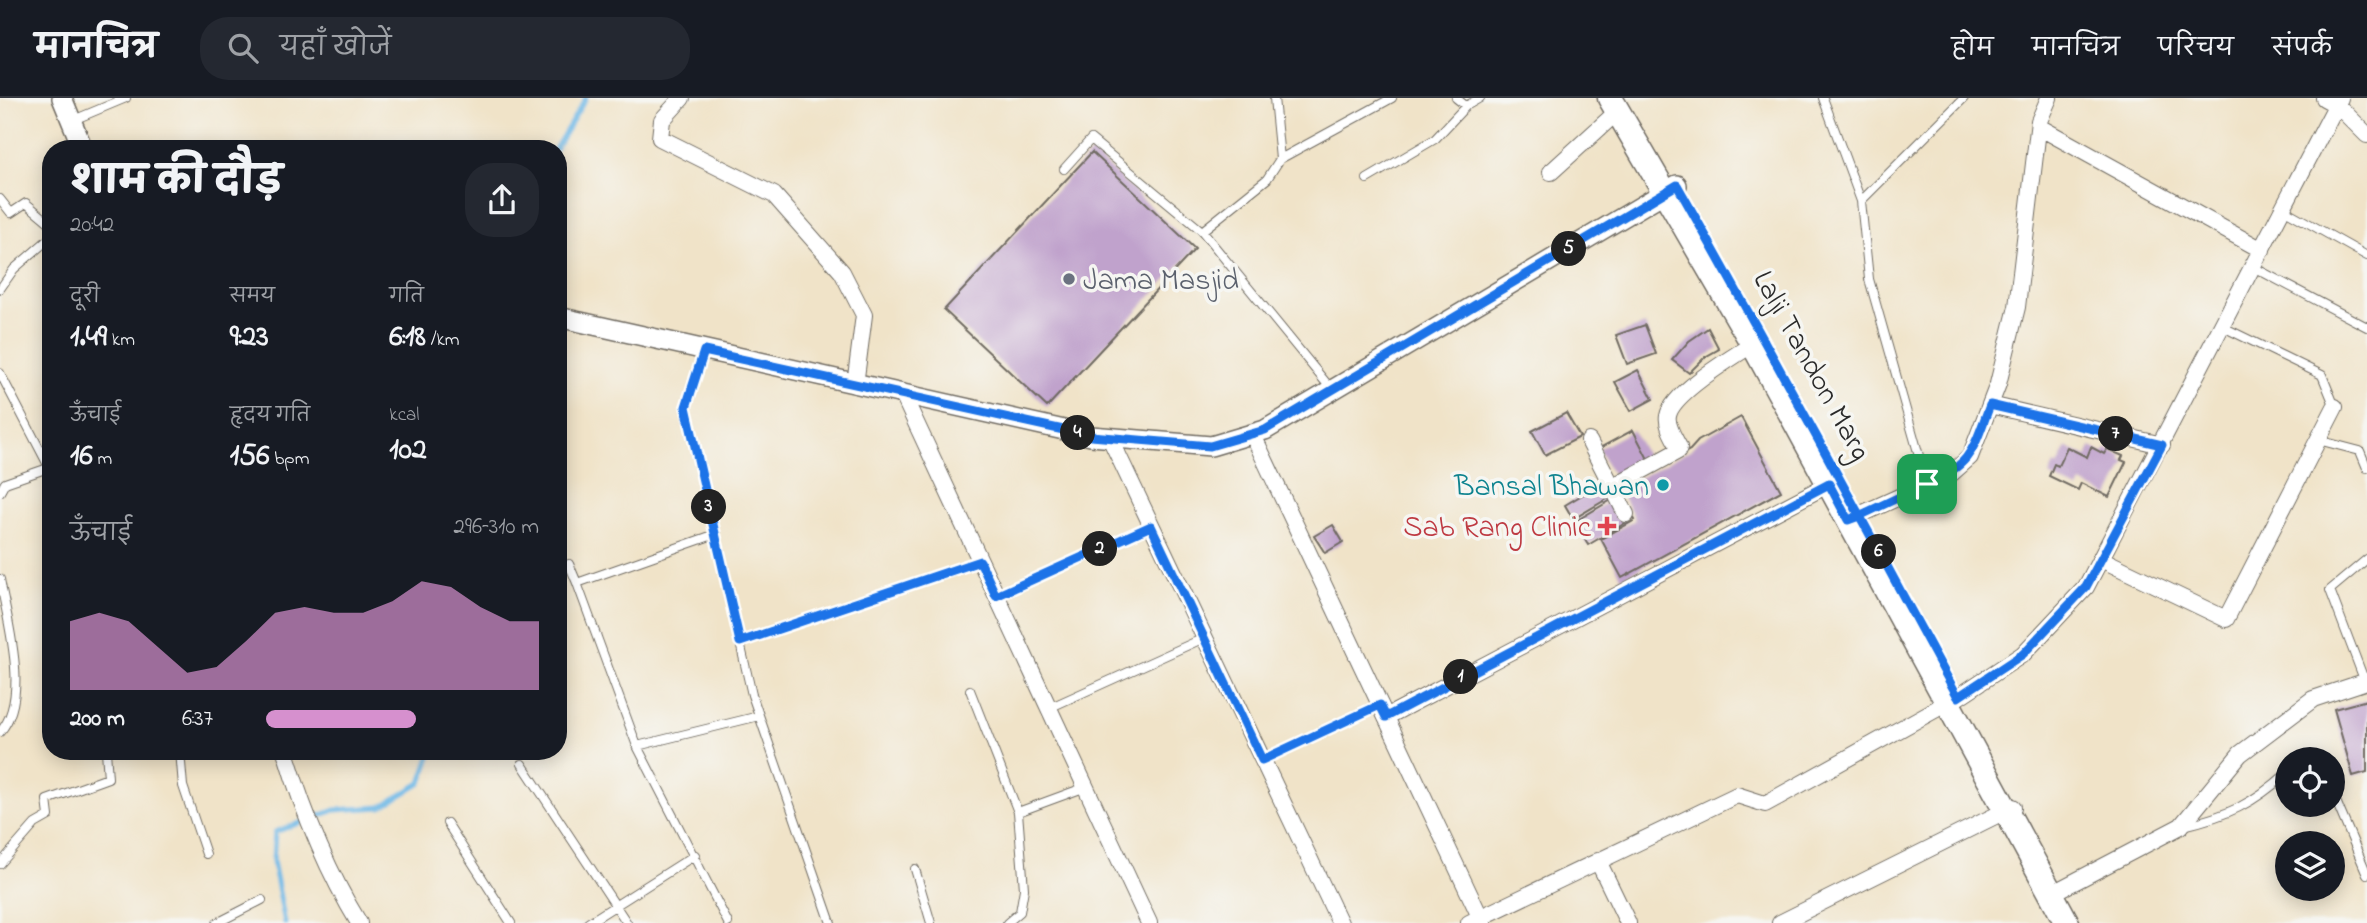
<!DOCTYPE html>
<html lang="hi">
<head>
<meta charset="utf-8">
<style>
  :root { --surface:#171b24; --page:#242831; --text:#f1f3f6; --muted:#9ea1a6; --line:#363941; --accent:#d690ce }
  body { margin:0; font-family:"Indie Flower","Playpen Sans Deva",sans-serif; background:var(--page); color:var(--text); height:100vh; display:flex; flex-direction:column; font-size:26px; white-space:nowrap }
  * { box-sizing:border-box; margin:0 }
  p { font-size:23px; color:var(--muted) }
  .icon { flex:none; width:38px; height:38px; fill:none; stroke:currentColor; stroke-width:2; stroke-linecap:round; stroke-linejoin:round }
  .map { position:relative; flex:1; overflow:hidden }
  .panel { position:absolute; left:42px; top:42px; width:525px; height:620px; display:flex; flex-direction:column; background:var(--surface); border-radius:28px; box-shadow:0 4px 18px #0003 }
  .panel>* { flex:none }
  .controls { position:absolute; left:2275px; top:649px; display:grid; gap:14px }
  .controls a { display:grid; place-items:center; width:70px; height:70px; border-radius:50%; background:var(--surface); box-shadow:0 4px 18px #0003; font-size:35px }
  .pin { position:absolute; display:grid; place-items:center; width:60px; height:60px; color:#fff; margin:-30px; border-radius:14px; box-shadow:0 4px 10px #0006 }
  .km { position:absolute; width:35px; height:35px; margin:-18px; border-radius:50%; background:#222; color:#fff; font-size:19px; line-height:35px; text-align:center }
  .round { display:grid; place-items:center; flex:none; width:74px; height:74px; border-radius:28px; background:var(--page) }
  .headline { display:flex; align-items:center; justify-content:space-between; height:119px; padding:0 28px }
  h1 { font-size:38px; font-weight:800; line-height:52px }
  .figures { display:grid; grid-template-columns:repeat(3,1fr); gap:10px; height:119px; padding:7px 28px }
  .figures div { display:grid; align-content:center }
  .figures b { font-size:30px; font-weight:800 }
  .figures small { font-size:19px; font-weight:400 }
  .figures p { font-size:19px }
  .chart { height:196px; padding:14px 28px }
  .chart p { display:flex; justify-content:space-between }
  .chart svg { width:100%; height:126px; margin-top:7px; fill:var(--accent); opacity:.7 }
  ul { padding:0 28px; list-style:none; font-size:23px }
  li { display:grid; grid-template-columns:112px 84px 1fr; align-items:center; height:52px }
  li i { height:18px; border-radius:9px; background:var(--accent) }
  header { display:flex; align-items:center; gap:42px; box-sizing:border-box; height:98px; padding:0 35px; background:var(--surface); border-bottom:2px solid var(--line) }
  header strong { font-size:33px }
  nav { display:flex; gap:38px; margin-inline-start:auto; font-size:24px }
  .search { width:490px; height:63px; background:var(--page); display:flex; align-items:center; gap:18px; box-sizing:border-box; padding:0 24px; border-radius:28px; color:var(--muted); font-size:26px }
  .map>svg:first-child { display:block }
  .lines { fill:none; stroke-linecap:round; stroke-linejoin:round }
  .stream { stroke:#6db8e6; stroke-width:5 }
  .building { fill:#c0a2cc }
  .service-casing { stroke:#706b62; stroke-width:10 }
  .minor-casing { stroke:#706b62; stroke-width:18 }
  .tertiary-casing { stroke:#706b62; stroke-width:22 }
  .primary-casing { stroke:#706b62; stroke-width:27 }
  .service { stroke:#fff; stroke-width:8 }
  .minor { stroke:#fff; stroke-width:16 }
  .tertiary { stroke:#fff; stroke-width:19 }
  .primary { stroke:#fff; stroke-width:24 }
  .route-casing { stroke:#fff; stroke-width:14 }
  .route { stroke:#1a73e8; stroke-width:9 }
  .worship-dot { fill:#6b7280; stroke:#f6f6f2; stroke-width:2.5 }
  .culture-dot { fill:#0f9aa8; stroke:#f6f6f2; stroke-width:2.5 }
  .health-dot { fill:#e0444e; stroke:#f6f6f2; stroke-width:2.5 }
  .labels { text-anchor:middle; stroke-width:7; stroke-linejoin:round; paint-order:stroke }
  .worship-label { font-size:30px; fill:#5b616d; stroke:#f6f6f2; text-anchor:start }
  .street-label { font-size:30px; fill:#2b2b2b; stroke:#f6f6f2 }
  .culture-label { font-size:30px; fill:#0d838f; stroke:#f6f6f2; text-anchor:end }
  .health-label { font-size:30px; fill:#be3a42; stroke:#f6f6f2; text-anchor:end }
</style>
</head>
<body>
<header>
<strong>मानचित्र</strong>
<div class="search"><svg class="icon" aria-label="search" viewBox="0 0 24 24"><circle cx="10" cy="10" r="6"/><path d="M15 15l6 6"/></svg>यहाँ खोजें</div>
<nav><a>होम</a><a>मानचित्र</a><a>परिचय</a><a>संपर्क</a></nav>
</header>
<div class="map">
<svg width="2367" height="825" viewBox="0 0 2367 825">
  <rect width="100%" height="100%" fill="#f6f6f2"/>
  <filter id="ink" filterUnits="userSpaceOnUse"><feTurbulence type="fractalNoise" baseFrequency=".0143" numOctaves="2"/><feDisplacementMap in="SourceGraphic" scale="14" xChannelSelector="R" yChannelSelector="G"/><feConvolveMatrix kernelMatrix="1 2 1 2 8 2 1 2 1" color-interpolation-filters="sRGB"/></filter>
  <filter id="wash" filterUnits="userSpaceOnUse"><feTurbulence type="fractalNoise" baseFrequency=".00686" numOctaves="4" result="noise"/><feDisplacementMap in="SourceGraphic" scale="28" xChannelSelector="R" yChannelSelector="G"/><feGaussianBlur stdDeviation="1.57" result="paint"/><feColorMatrix in="noise" values="0 0 0 0 0 0 0 0 0 0 0 0 0 0 0 0 0 1.4 0 .05"/><feComposite in="paint" operator="in"/></filter>
  <g filter="url(#wash)">
    <rect width="100%" height="100%" fill="#f0e3c8"/>
    <g class="lines">
      <path class="stream" d="M 555,51 L 586,0
        M 285,825 L 273,763 L 275,734 L 335,712 L 381,709 L 421,685 L 432,653"/>
    </g>
    <g id="blocks">
      <path class="building" d="M 1092,54 L 1195,151 L 1047,309 L 944,212 Z
        M 1645,227 L 1656,256 L 1627,266 L 1616,237 Z
        M 1708,230 L 1719,251 L 1705,259 L 1689,275 L 1672,262 L 1689,243 Z
        M 1638,272 L 1653,301 L 1631,313 L 1615,284 Z
        M 1566,315 L 1580,339 L 1545,357 L 1532,333 Z
        M 1741,319 L 1781,393 L 1622,480 L 1601,441 L 1635,422 L 1619,391 L 1690,352 L 1698,343 Z
        M 1633,332 L 1649,363 L 1615,381 L 1598,351 Z
        M 2067,349 L 2087,359 L 2091,349 L 2104,356 L 2107,351 L 2123,358 L 2121,362 L 2126,364 L 2109,399 L 2081,385 L 2078,392 L 2049,378 L 2054,366 L 2058,368 Z
        M 1604,384 L 1612,398 L 1573,421 L 1565,407 Z
        M 1613,401 L 1627,424 L 1588,447 L 1574,424 Z
        M 1333,427 L 1343,444 L 1325,455 L 1314,438 Z
        M 2367,602 L 2367,674 L 2353,678 L 2334,611 Z"/>
    </g>
  </g>
  <g filter="url(#ink)">
    <use href="#blocks" fill-opacity="0" stroke="#706b62" stroke-width="2"/>
    <g class="lines">
      <defs>
        <path id="service" d="M 1274,0 L 1280,61 L 1267,81 L 1202,133 L 1332,292
          M 1456,0 L 1466,8
          M 1823,0 L 1861,103
          M 71,23 L 126,0
          M 1280,61 L 1392,0
          M 1064,71 L 1091,41 L 1202,133
          M 1367,81 L 1435,41 L 1466,8 L 1480,0
          M 0,101 L 11,115 L 26,105 L 51,126
          M 2283,111 L 2367,158
          M 2253,169 L 2367,229
          M 0,191 L 14,171 L 51,139
          M 2223,229 L 2322,277 L 2335,309
          M 704,253 L 686,309 L 752,597 L 831,825
          M 0,275 L 49,369
          M 2318,342 L 2360,353 L 2367,370
          M 1927,386 L 1869,181 L 1861,103 L 1964,0
          M 0,394 L 5,385 L 51,369
          M 716,436 L 577,485 L 637,648 L 728,825
          M 558,471 L 569,466 L 577,485
          M 0,481 C 7,522 31,600 0,634
          M 996,498 L 1151,428
          M 740,544 L 980,463
          M 2365,584 L 2330,492 L 2367,461
          M 970,592 L 1018,714
          M 1049,610 L 1204,540
          M 637,648 L 759,618
          M 180,653 L 183,688 L 206,756
          M 1262,662 L 1380,607
          M 2306,662 L 2308,662
          M 522,666 L 627,825
          M 2333,696 L 2367,776
          M 447,725 L 511,825
          M 2183,728 C 2227,718 2253,706 2287,675
          M 0,766 L 35,726 L 49,718 L 47,702 L 108,680 L 106,653
          M 915,771 L 931,825
          M 217,825 L 262,802
          M 588,825 L 695,757
          M 1007,825 L 1020,814 L 1024,791 L 1018,714 L 1086,689"/>
        <path id="minor" d="M 682,0 L 662,22 L 660,40 L 774,97 L 842,174 L 864,217 L 855,287
          M 2324,0 L 2337,7 L 2367,37
          M 2039,29 L 2262,152
          M 1551,74 L 1618,13
          M 903,297 L 1149,825
          M 1990,307 L 2162,347
          M 1252,335 L 1483,825
          M 1110,340 L 1340,825
          M 1589,343 L 1626,416
          M 1612,389 L 1678,353 L 1679,349 C 1675,341 1666,328 1668,318 C 1672,295 1733,259 1753,246
          M 1848,422 L 1952,375 L 1970,359 L 1998,286 L 2017,209 L 2039,23 L 2049,0
          M 2101,461 L 2226,521 L 2335,309
          M 1386,619 L 1829,386
          M 285,653 C 303,713 326,771 359,825
          M 1598,763 L 1628,825
          M 2051,796 L 2181,728 L 2240,656 L 2313,601 L 2367,583
          M 1469,825 L 1737,697 L 1765,706 L 1958,599 L 2023,556 L 2086,489 L 2340,0
          M 1780,825 L 2013,709"/>
        <path id="tertiary" d="M 62,0 L 83,51
          M 558,219 L 1091,338 L 1211,348 L 1265,332 L 1677,87"/>
        <path id="primary" d="M 1610,0 L 1753,246 L 2067,825"/>
      </defs>
      <use href="#service" class="service-casing"/>
      <use href="#minor" class="minor-casing"/>
      <use href="#tertiary" class="tertiary-casing"/>
      <use href="#primary" class="primary-casing"/>
      <use href="#service" class="service"/>
      <use href="#minor" class="minor"/>
      <use href="#tertiary" class="tertiary"/>
      <use href="#primary" class="primary"/>
    </g>
  </g>
  <g class="lines" filter="url(#ink)">
    <defs>
      <path id="route" d="M 1927,386 L 1859,418 L 1848,422 L 1829,386 L 1386,619 L 1380,607 L 1262,662 L 1151,428 L 996,498 L 980,463 L 740,544 L 686,309 L 704,253 L 1091,338 L 1210,348 L 1265,332 L 1677,87 C 1773,256 1865,428 1958,599 L 2023,556 L 2086,489 L 2162,347 L 1990,307 C 1973,351 1973,366 1927,386"/>
    </defs>
    <use href="#route" class="route-casing"/>
    <use href="#route" class="route"/>
  </g>
  <circle class="worship-dot" cx="1069" cy="181" r="7"/>
  <circle class="culture-dot" cx="1663" cy="387" r="7"/>
  <path class="health-dot" d="M1603.5 417.5h7v7h7v7h-7v7h-7v-7h-7v-7h7z"/>
  <g class="labels">
    <g class="worship-label">
      <text x="1083" y="191">Jama Masjid</text>
    </g>
    <g class="street-label">
      <text transform="translate(1813 267) rotate(61)" y="10">Lalji Tandon Marg</text>
    </g>
    <g class="culture-label">
      <text x="1649" y="397">Bansal Bhawan</text>
    </g>
    <g class="health-label">
      <text x="1591" y="438">Sab Rang Clinic</text>
    </g>
  </g>
</svg>
<div class="controls">
<a><svg class="icon" aria-label="locate" viewBox="0 0 24 24"><circle cx="12" cy="12" r="6"/><path d="M12 2v4M12 18v4M2 12h4M18 12h4"/></svg></a>
<a><svg class="icon" aria-label="layers" viewBox="0 0 24 24"><path d="M12 4l9 5-9 5-9-5zM3 14l9 5 9-5"/></svg></a>
</div>
<div class="pin" style="left:1927px;top:386px;background:#1e9e55"><svg class="icon" aria-label="arrive" viewBox="0 0 24 24"><path d="M6 21V4h12l-3 4 3 4H6"/></svg></div>
<b class="km" style="left:1461px;top:579px">1</b>
<b class="km" style="left:1100px;top:451px">2</b>
<b class="km" style="left:709px;top:409px">3</b>
<b class="km" style="left:1078px;top:335px">4</b>
<b class="km" style="left:1569px;top:151px">5</b>
<b class="km" style="left:1879px;top:454px">6</b>
<b class="km" style="left:2116px;top:336px">7</b>
<section class="panel">
<div class="headline"><div><h1>शाम की दौड़</h1><p>20:42</p></div><a class="round"><svg class="icon" aria-label="share" viewBox="0 0 24 24"><path d="M12 15V3M7 8l5-5 5 5M5 13v7h14v-7"/></svg></a></div>
<div class="figures">
<div><p>दूरी</p><b>1.49<small> km</small></b></div>
<div><p>समय</p><b>9:23</b></div>
<div><p>गति</p><b>6:18<small> /km</small></b></div>
</div>
<div class="figures">
<div><p>ऊँचाई</p><b>16<small> m</small></b></div>
<div><p>हृदय गति</p><b>156<small> bpm</small></b></div>
<div><p>kcal</p><b>102</b></div>
</div>
<div class="chart"><p><span>ऊँचाई</span>296–310 m</p>
<svg viewBox="0 0 160 44" preserveAspectRatio="none"><path d="M0 44V20L10 17L20 20L30 29L40 38L50 36L60 27L70 17L80 15L90 17L100 17L110 13L120 6L130 8L140 15L150 20L160 20V44z"/></svg>
</div>
<ul>
<li><b>200 m</b>6:37<i style="width:55%"></i></li>
</ul>
</section>
</div>
</body>
</html>
